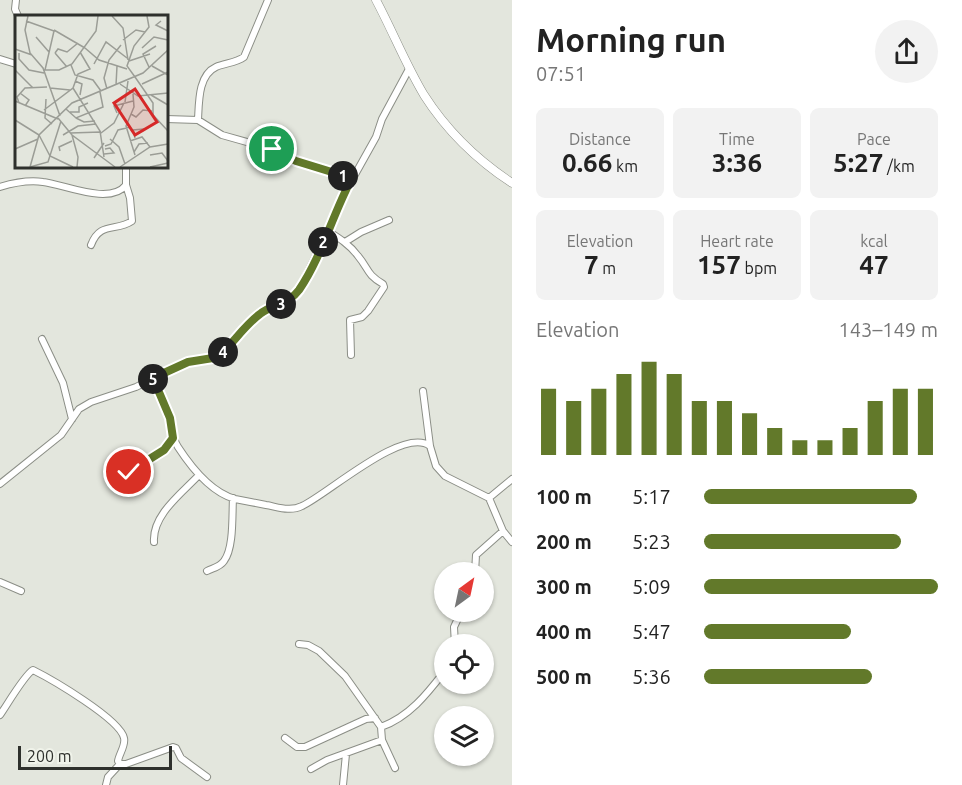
<!DOCTYPE html>
<html lang="en">
<head>
<meta charset="utf-8">
<style>
  :root { --surface:#fff; --page:#f2f2f2; --text:#222; --muted:#767676; --accent:#62792a }
  body { margin:0; font-family:Ubuntu,sans-serif; background:var(--page); color:var(--text); height:100vh; display:flex; flex-direction:column; font-size:22px; white-space:nowrap }
  * { box-sizing:border-box; margin:0 }
  p { font-size:20px; color:var(--muted) }
  .icon { flex:none; width:33px; height:33px; fill:none; stroke:currentColor; stroke-width:2; stroke-linecap:round; stroke-linejoin:round }
  .map { position:relative; flex:1; overflow:hidden }
  .panel { display:flex; flex-direction:column; background:var(--surface); width:450px }
  .panel>* { flex:none }
  .needle { width:39px; rotate:33deg }
  .fabs { position:absolute; left:434px; top:562px; display:grid; gap:12px }
  .fabs a { display:grid; place-items:center; width:60px; height:60px; border-radius:50%; background:var(--surface); box-shadow:0 2px 4px #0004; font-size:30px }
  .scale { position:absolute; left:18px; bottom:15px; width:154px; box-sizing:border-box; padding-left:6px; border:3px solid #2e302c; border-top:0; font-size:16px; line-height:21px; white-space:nowrap; color:#2e302c; -webkit-text-stroke:4px #f0f3ea; paint-order:stroke }
  .pin { position:absolute; display:grid; place-items:center; width:51px; height:51px; color:#fff; margin:-26px; border:3px solid #fff; border-radius:50%; box-shadow:0 2px 6px #0007 }
  .km { position:absolute; width:30px; height:30px; margin:-15px; border-radius:50%; background:#222; color:#fff; font-size:16px; line-height:30px; text-align:center }
  .round { display:grid; place-items:center; flex:none; width:63px; height:63px; border-radius:32px; background:var(--page) }
  .head { display:flex; align-items:center; justify-content:space-between; height:102px; padding:0 24px }
  h1 { font-size:33px; font-weight:600; line-height:45px }
  .stats { display:grid; grid-template-columns:repeat(3,1fr); gap:9px; height:102px; padding:6px 24px }
  .stats div { display:grid; align-content:center; border-radius:9px; background:var(--page); text-align:center }
  .stats b { font-size:26px; font-weight:600 }
  .stats small { font-size:16px; font-weight:400 }
  .stats p { font-size:16px }
  .chart { height:168px; padding:12px 24px }
  .chart p { display:flex; justify-content:space-between }
  .chart svg { width:100%; height:108px; margin-top:6px; stroke:var(--accent); stroke-width:6 }
  ul { padding:0 24px; list-style:none; font-size:20px }
  li { display:grid; grid-template-columns:96px 72px 1fr; align-items:center; height:45px }
  li i { height:15px; border-radius:8px; background:var(--accent) }
  main { display:flex; flex:1; min-height:0 }
  .map>svg:first-child { display:block }
  .lines { fill:none; stroke-linecap:round; stroke-linejoin:round }
  .minor-casing { stroke:#8b8e86; stroke-width:8 }
  .tertiary-casing { stroke:#8b8e86; stroke-width:9 }
  .minor { stroke:#fff; stroke-width:6 }
  .tertiary { stroke:#fff; stroke-width:8 }
  .route-casing { stroke:#fff; stroke-width:12 }
  .route { stroke:#62792a; stroke-width:8 }
  .inset-road { fill:none; stroke:#9b9d96; stroke-width:1.5 }
  .view { fill:#d62828; fill-opacity:0.15; stroke:#d62828; stroke-width:3 }
  .inset-edge { fill:none; stroke:#2e302c; stroke-width:3 }
</style>
</head>
<body>
<main>
<div class="map">
<svg width="512" height="785" viewBox="0 0 512 785">
  <rect width="100%" height="100%" fill="#e3e6dd"/>
  <g class="lines">
    <defs>
      <path id="minor" d="M 16,0 L 15,9 L 18,16
        M 0,59 L 16,64
        M 166,119 L 198,120 L 222,135 L 272,149 L 296,161 L 335,173 L 351,180
        M 198,120 C 199,103 198,75 216,67 C 225,63 236,63 244,57 L 268,0
        M 0,187 C 13,183 29,180 43,182 C 63,184 110,206 126,185 L 126,166
        M 328,231 C 339,238 350,245 358,256 C 369,269 366,274 383,284 L 384,287 L 368,311 L 362,317 L 350,320 L 351,355
        M 345,242 L 361,232 L 389,220
        M 91,245 C 100,221 116,232 132,221 L 130,198 L 126,185
        M 42,339 L 63,383 L 72,419
        M 153,378 C 158,391 164,404 169,417 C 172,427 172,438 178,447 C 191,467 210,492 235,499 C 245,501 256,503 266,505 C 278,507 290,512 302,506 C 328,494 403,426 430,446 L 436,466 L 445,476 L 489,498 L 503,531 L 512,542
        M 423,391 L 430,446
        M 115,480 L 164,450 L 173,438
        M 0,484 L 61,435 L 79,409 L 91,402 L 136,387 L 188,361 L 213,358 L 221,354 L 260,314 L 268,308 L 283,303 L 293,297 L 299,290 L 328,231 L 338,205 L 376,137 L 382,119 L 409,69
        M 489,498 L 512,479
        M 154,542 C 152,515 182,493 199,475
        M 207,571 C 213,568 220,567 224,561 C 234,548 232,515 233,498
        M 475,573 L 476,555 L 503,531
        M 0,582 L 21,591
        M 299,644 L 308,645 L 319,651 L 345,676 L 381,727 L 382,740 L 395,768
        M 455,645 L 454,627 L 461,612
        M 0,715 C 7,705 25,674 33,670 C 51,679 120,719 124,738 C 126,745 119,754 118,761 L 120,764 L 126,764 L 173,747 L 176,748 L 181,758 L 207,777
        M 381,727 C 409,717 427,694 444,672
        M 285,738 L 297,747 L 305,747 L 366,719 L 375,718
        M 311,769 L 327,760 L 382,740
        M 106,785 L 108,777 L 120,764
        M 343,785 L 346,754"/>
      <path id="tertiary" d="M 376,0 C 393,32 406,65 424,95 C 447,131 477,160 512,183"/>
    </defs>
    <use href="#minor" class="minor-casing"/>
    <use href="#tertiary" class="tertiary-casing"/>
    <use href="#minor" class="minor"/>
    <use href="#tertiary" class="tertiary"/>
  </g>
  <g class="lines">
    <defs>
      <path id="route" d="M 129,472 L 164,450 L 173,438 L 170,418 L 153,378 L 188,362 L 213,358 L 221,354 C 234,342 245,325 260,314 C 272,304 289,304 299,290 C 322,256 332,216 351,180 L 335,173 L 296,161 L 272,149"/>
    </defs>
    <use href="#route" class="route-casing"/>
    <use href="#route" class="route"/>
  </g>
  <g transform="translate(15 15)">
    <rect width="153" height="153" fill="#e3e6dd"/>
    <path class="inset-road" d="M 13,1 L 10,15 L 15,38 L 28,53 L 45,101M 97,1 L 108,13 L 113,45M 11,6 L 39,16 L 30,55M 146,6 L 141,10 L 153,16M 39,15 L 70,33M 21,22 L 34,37M 108,25 L 121,15 L 130,17M 70,33 L 84,45 L 112,54M 127,33 L 139,22 L 153,25M 0,34 L 17,40M 4,38 L 4,44 L 14,55 L 29,58M 40,38 L 43,34 L 52,37 L 63,28M 40,38 L 52,52M 114,46 L 135,39M 79,49 L 91,27 L 112,43M 56,50 L 60,60 L 78,65 L 86,76M 137,51 L 153,60M 134,52 L 128,39 L 141,31M 0,55 L 18,73M 28,55 L 44,55 L 57,49 L 81,16 L 83,1M 120,62 L 138,88 L 138,100 L 153,116M 120,62 L 112,51 L 119,31 L 134,12 L 132,1M 60,66 L 67,69 L 65,80M 105,69 L 123,81 L 153,78M 127,69 L 153,57M 101,70 L 102,51M 35,73 L 55,75M 58,73 L 85,116 L 89,142M 92,74 L 89,63 L 94,45 L 106,30M 5,78 L 14,85 L 10,91M 118,79 L 119,92 L 111,111 L 120,140M 136,80 L 153,90M 31,84 L 30,103 L 37,109M 0,86 L 43,104M 110,87 L 113,66M 4,88 L 2,82 L 10,73 L 32,72M 51,94 L 61,103 L 88,92 L 85,77M 29,95 L 58,73 L 63,59 L 75,54 L 65,37M 55,97 L 64,97 L 64,92 L 73,88M 102,98 L 99,91 L 118,86M 116,99 L 121,102 L 128,95 L 137,96M 43,103 L 57,120 L 100,152M 61,103 L 69,107 L 80,106M 0,105 L 24,120M 55,118 L 86,117M 86,118 L 99,108 L 109,88M 24,120 L 35,141 L 58,152M 48,120 L 63,111 L 81,109M 57,120 L 63,142 L 62,152M 120,123 L 118,115 L 129,114M 95,124 L 104,132 L 110,149M 115,126 L 127,122 L 135,132M 90,131 L 96,129 L 103,115 L 116,112M 0,134 L 23,124M 45,136 L 44,132 L 57,126M 119,137 L 124,129 L 133,128M 89,139 L 99,138 L 95,133 L 90,134M 135,140 L 147,138 L 153,146M 79,143 L 89,128M 15,152 L 33,147 L 46,106M 15,152 L 24,120 L 57,88 L 128,58 L 153,35M 105,152 L 135,132 L 153,129M 135,152 L 153,148"/>
    <path class="view" d="M 120,74 L 142,107 L 120,120 L 99,88 Z"/>
    <rect width="153" height="153" class="inset-edge"/>
  </g>
</svg>
<div class="fabs">
<a><svg class="needle" viewBox="-14 -14 28 28"><path d="M0-13l5 13h-10z" fill="#e53935"/><path d="M0 13l5-13h-10z" fill="#767676"/></svg></a>
<a><svg class="icon" aria-label="locate" viewBox="0 0 24 24"><circle cx="12" cy="12" r="6"/><path d="M12 2v4M12 18v4M2 12h4M18 12h4"/></svg></a>
<a><svg class="icon" aria-label="layers" viewBox="0 0 24 24"><path d="M12 4l9 5-9 5-9-5zM3 14l9 5 9-5"/></svg></a>
</div>
<div class="scale">200 m</div>
<div class="pin" style="left:272px;top:149px;background:#1e9e55"><svg class="icon" aria-label="arrive" viewBox="0 0 24 24"><path d="M6 21V4h12l-3 4 3 4H6"/></svg></div>
<div class="pin" style="left:129px;top:472px;background:#d93025"><svg class="icon" aria-label="check" viewBox="0 0 24 24"><path d="M5 12l5 5 9-10"/></svg></div>
<b class="km" style="left:343px;top:176px">1</b>
<b class="km" style="left:323px;top:242px">2</b>
<b class="km" style="left:281px;top:304px">3</b>
<b class="km" style="left:223px;top:352px">4</b>
<b class="km" style="left:153px;top:379px">5</b>
</div>
<section class="panel">
<div class="head"><div><h1>Morning run</h1><p>07:51</p></div><a class="round"><svg class="icon" aria-label="share" viewBox="0 0 24 24"><path d="M12 15V3M7 8l5-5 5 5M5 13v7h14v-7"/></svg></a></div>
<div class="stats">
<div><p>Distance</p><b>0.66<small> km</small></b></div>
<div><p>Time</p><b>3:36</b></div>
<div><p>Pace</p><b>5:27<small> /km</small></b></div>
</div>
<div class="stats">
<div><p>Elevation</p><b>7<small> m</small></b></div>
<div><p>Heart rate</p><b>157<small> bpm</small></b></div>
<div><p>kcal</p><b>47</b></div>
</div>
<div class="chart"><p><span>Elevation</span>143–149 m</p>
<svg viewBox="0 0 160 44" preserveAspectRatio="none"><path d="M5 44V17M15 44V22M25 44V17M35 44V11M45 44V6M55 44V11M65 44V22M75 44V22M85 44V27M95 44V33M105 44V38M115 44V38M125 44V33M135 44V22M145 44V17M155 44V17"/></svg>
</div>
<ul>
<li><b>100 m</b>5:17<i style="width:91%"></i></li>
<li><b>200 m</b>5:23<i style="width:84%"></i></li>
<li><b>300 m</b>5:09<i style="width:100%"></i></li>
<li><b>400 m</b>5:47<i style="width:63%"></i></li>
<li><b>500 m</b>5:36<i style="width:72%"></i></li>
</ul>
</section>
</main>
</body>
</html>
